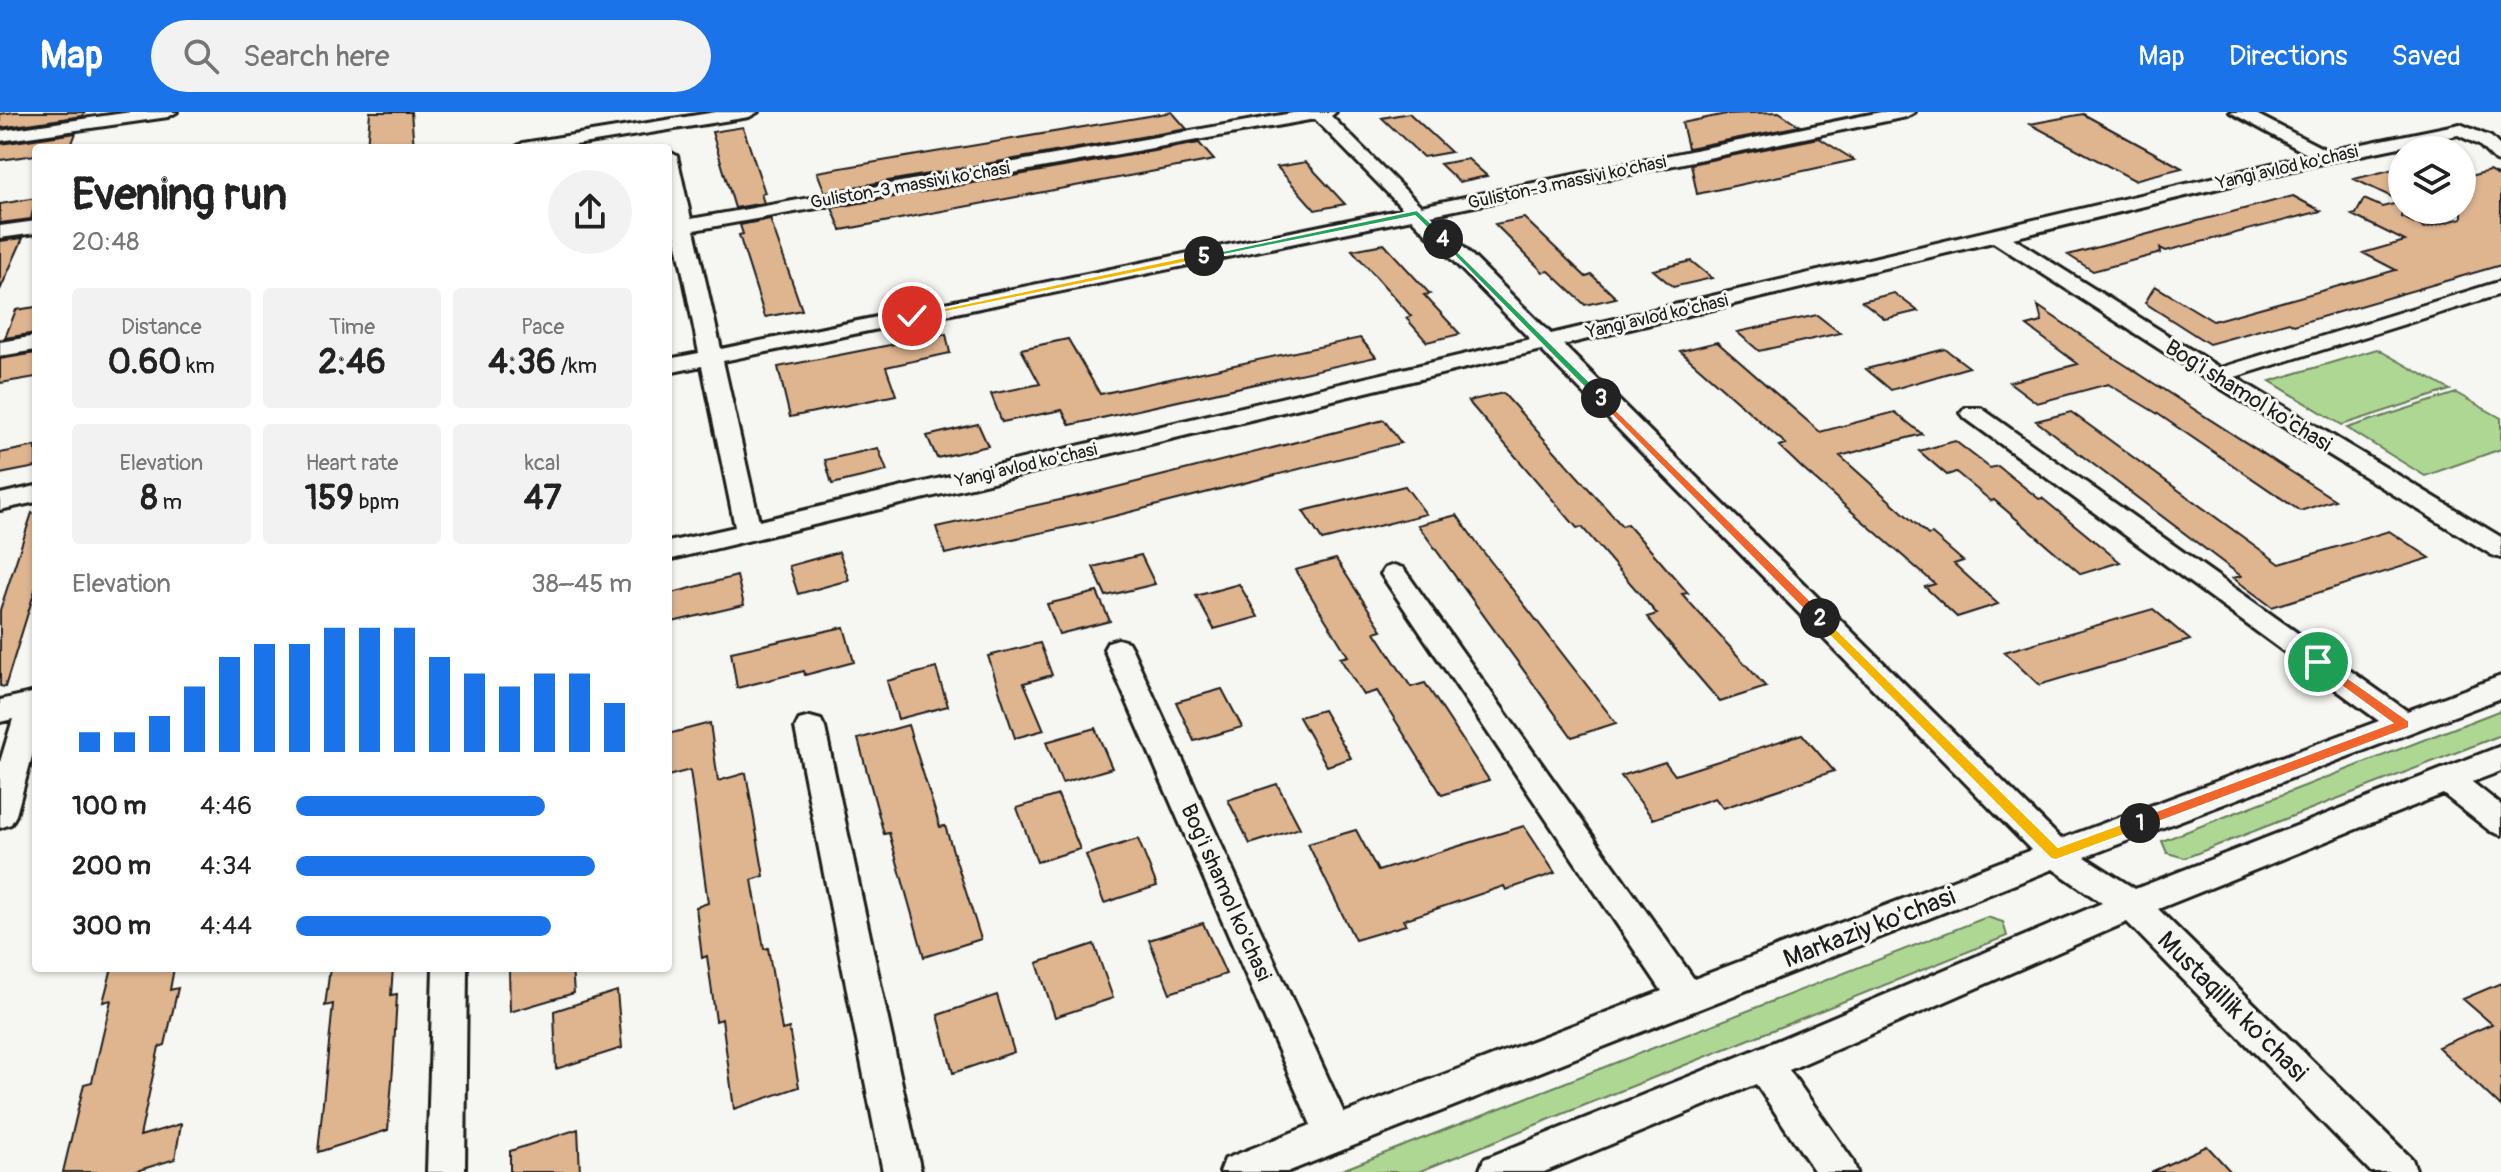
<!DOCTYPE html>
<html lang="en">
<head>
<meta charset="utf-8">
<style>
  :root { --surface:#fff; --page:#f2f2f2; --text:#222; --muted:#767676; --accent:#1a73e8 }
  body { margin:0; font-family:Pangolin,sans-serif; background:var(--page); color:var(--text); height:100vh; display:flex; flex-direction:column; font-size:30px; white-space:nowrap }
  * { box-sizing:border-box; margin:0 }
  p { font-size:26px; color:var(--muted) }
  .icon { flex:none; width:44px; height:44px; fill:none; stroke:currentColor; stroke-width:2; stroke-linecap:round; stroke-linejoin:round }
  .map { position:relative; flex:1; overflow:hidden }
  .details { position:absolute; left:32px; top:32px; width:640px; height:828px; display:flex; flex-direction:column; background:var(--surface); border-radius:8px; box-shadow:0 2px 6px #0004 }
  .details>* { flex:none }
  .buttons { position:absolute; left:2388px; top:24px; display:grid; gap:16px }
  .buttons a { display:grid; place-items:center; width:88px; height:88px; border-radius:50%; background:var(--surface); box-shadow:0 2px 6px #0004; font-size:40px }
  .pin { position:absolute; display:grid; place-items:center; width:68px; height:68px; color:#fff; margin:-34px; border:4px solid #fff; border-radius:50%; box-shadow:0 2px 8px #0007 }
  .km { position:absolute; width:40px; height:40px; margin:-20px; border-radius:50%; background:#222; color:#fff; font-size:22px; line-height:40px; text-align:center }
  .round { display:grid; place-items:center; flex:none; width:84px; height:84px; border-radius:42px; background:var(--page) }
  .overview { display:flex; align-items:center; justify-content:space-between; height:136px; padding:0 40px }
  h1 { font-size:44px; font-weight:800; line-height:60px }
  .figures { display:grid; grid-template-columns:repeat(3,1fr); gap:12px; height:136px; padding:8px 40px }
  .figures div { display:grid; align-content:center; border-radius:8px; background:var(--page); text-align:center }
  .figures b { font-size:34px; font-weight:800 }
  .figures small { font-size:22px; font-weight:400 }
  .figures p { font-size:22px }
  .chart { height:224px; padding:16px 40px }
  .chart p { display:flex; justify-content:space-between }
  .chart svg { width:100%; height:144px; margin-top:8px; stroke:var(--accent); stroke-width:6 }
  ul { padding:0 40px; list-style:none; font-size:26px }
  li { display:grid; grid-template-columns:128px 96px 1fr; align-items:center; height:60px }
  li i { height:20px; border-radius:10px; background:var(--accent) }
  header { display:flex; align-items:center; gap:48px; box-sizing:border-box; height:112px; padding:0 40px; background:var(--accent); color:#fff }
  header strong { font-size:38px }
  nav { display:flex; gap:44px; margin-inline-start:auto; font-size:28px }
  .search { width:560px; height:72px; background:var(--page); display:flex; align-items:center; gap:20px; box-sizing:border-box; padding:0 28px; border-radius:44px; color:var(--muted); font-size:30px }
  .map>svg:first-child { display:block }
  .green { fill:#aed794; stroke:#657a58; stroke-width:2 }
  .building { fill:#dfb590; stroke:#1c1c1c; stroke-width:2 }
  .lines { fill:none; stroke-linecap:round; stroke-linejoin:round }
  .minor-casing { stroke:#1c1c1c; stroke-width:6 }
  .minor { fill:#f6f6f2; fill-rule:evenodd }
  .split-1 { fill:#f0652b; stroke:#fff; stroke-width:2 }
  .split-2 { fill:#f5b400; stroke:#fff; stroke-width:2 }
  .split-3 { fill:#f0652b; stroke:#fff; stroke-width:2 }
  .split-4 { fill:#22a559; stroke:#fff; stroke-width:2 }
  .split-5 { fill:#22a559; stroke:#fff; stroke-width:2 }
  .split-6 { fill:#f5b400; stroke:#fff; stroke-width:2 }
  .labels { text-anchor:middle; stroke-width:6; stroke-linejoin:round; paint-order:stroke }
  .far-street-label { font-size:18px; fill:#1c1c1c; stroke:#f6f6f2 }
  .street-label { font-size:22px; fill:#1c1c1c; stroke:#f6f6f2 }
  .near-street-label { font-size:26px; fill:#1c1c1c; stroke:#f6f6f2 }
</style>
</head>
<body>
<header>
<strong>Map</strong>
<div class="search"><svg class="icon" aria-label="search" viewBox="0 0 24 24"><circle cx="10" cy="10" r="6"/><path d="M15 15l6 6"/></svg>Search here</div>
<nav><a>Map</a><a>Directions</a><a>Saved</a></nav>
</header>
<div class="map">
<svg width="2501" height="1060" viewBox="0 0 2501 1060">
  <rect width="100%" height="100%" fill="#f6f6f2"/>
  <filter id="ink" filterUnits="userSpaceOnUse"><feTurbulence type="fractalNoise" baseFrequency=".0125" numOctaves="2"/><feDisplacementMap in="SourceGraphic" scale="16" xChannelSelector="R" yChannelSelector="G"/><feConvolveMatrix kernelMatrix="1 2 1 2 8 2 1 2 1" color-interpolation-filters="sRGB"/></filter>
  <g filter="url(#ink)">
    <path class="green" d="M 2377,237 L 2450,278 L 2342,313 L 2270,269 Z
      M 2456,281 L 2501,306 L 2501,337 L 2425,364 L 2347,316 Z
      M 2501,598 L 2501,623 L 2185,746 L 2167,741 L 2162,729 Z
      M 1987,805 L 2003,810 L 2007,824 L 1418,1060 L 1337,1060 Z"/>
    <path class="building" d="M 15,0 L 85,0 L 83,4 L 0,16 L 0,2 Z
      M 370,0 L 411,0 L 414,36 L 367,36 Z
      M 1172,0 L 1187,17 L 825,80 L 817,60 Z
      M 1779,0 L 1800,14 L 1688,36 L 1682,11 L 1726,2 Z
      M 1409,1 L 1451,40 L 1423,45 L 1382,6 Z
      M 2083,2 L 2182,56 L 2134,68 L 2030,12 Z
      M 743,15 L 765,81 L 761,82 L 764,91 L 735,96 L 712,20 Z
      M 76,21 L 70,36 L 36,36 L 36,43 L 0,48 L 0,32 Z
      M 1819,26 L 1854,48 L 1697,82 L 1691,52 Z
      M 1199,31 L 1214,48 L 841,118 L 832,96 Z
      M 1468,47 L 1487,64 L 1459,70 L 1440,52 Z
      M 1306,50 L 1345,92 L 1315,98 L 1277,55 Z
      M 2402,55 L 2402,90 L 2354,67 Z
      M 2489,59 L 2501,65 L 2501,153 L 2294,213 L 2289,210 L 2209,232 L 2145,191 L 2155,174 L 2213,209 L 2396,158 L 2363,141 L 2405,129 L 2352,103 L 2356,102 L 2364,87 L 2382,95 L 2402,90 L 2402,105 L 2425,116 L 2462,106 L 2462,66 Z
      M 2293,84 L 2321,99 L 2166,139 L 2160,136 L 2161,141 L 2093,159 L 2068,143 Z
      M 36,86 L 31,107 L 0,111 L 0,92 Z
      M 1524,106 L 1586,165 L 1592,163 L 1616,186 L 1585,193 L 1549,159 L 1543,160 L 1495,112 Z
      M 770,107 L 802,198 L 765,205 L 739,123 L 743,122 L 740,113 Z
      M 23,126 L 0,178 L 0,129 Z
      M 1384,132 L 1430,182 L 1424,183 L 1460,222 L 1427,230 L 1406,206 L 1411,204 L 1352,138 Z
      M 1691,149 L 1712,166 L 1673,175 L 1653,158 Z
      M 1894,181 L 1918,199 L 1885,207 L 1862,189 Z
      M 2038,194 L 2116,247 L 2335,388 L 2300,399 L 2158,302 L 2108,272 L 2037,291 L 2009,270 L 2078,252 L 2027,214 L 2042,210 Z
      M 36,195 L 36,221 L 5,226 L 16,198 Z
      M 1817,203 L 1840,221 L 1759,239 L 1737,220 Z
      M 946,222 L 950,241 L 886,255 L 896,283 L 790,305 L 778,255 Z
      M 1360,226 L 1376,245 L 1070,313 L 1062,298 L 1002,310 L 991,282 L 1040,272 L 1021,237 L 1068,227 L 1100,282 Z
      M 1717,230 L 1820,320 L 1895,300 L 1922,322 L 1840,344 L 1928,423 L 1932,422 L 1963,449 L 1954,452 L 1998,492 L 1957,505 L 1925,475 L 1935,472 L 1804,358 L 1779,334 L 1786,332 L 1680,239 Z
      M 1945,237 L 1969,255 L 1891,278 L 1866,257 Z
      M 36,241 L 36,265 L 0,271 L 0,247 Z
      M 1503,281 L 1622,414 L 1627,412 L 1654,442 L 1688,481 L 1682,482 L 1766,575 L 1720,590 L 1647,505 L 1657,502 L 1582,415 L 1577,416 L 1468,289 Z
      M 2071,300 L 2280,452 L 2389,419 L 2430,446 L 2272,495 L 2233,466 L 2241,464 L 2036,309 Z
      M 1384,308 L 1401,331 L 1099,408 L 945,442 L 936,415 L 1097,380 Z
      M 978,312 L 988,334 L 937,346 L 927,324 Z
      M 1955,329 L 1990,356 L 1998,354 L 2039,387 L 2042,386 L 2120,450 L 2081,462 L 1994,388 L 1991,389 L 1956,360 L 1947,363 L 1919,339 Z
      M 36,334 L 36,355 L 0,362 L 0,341 Z
      M 878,336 L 887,359 L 832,372 L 825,348 Z
      M 1405,374 L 1426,402 L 1322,428 L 1303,399 Z
      M 32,401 L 36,402 L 36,475 L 5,575 L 0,574 L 0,498 Z
      M 1457,403 L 1478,433 L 1616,611 L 1572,625 L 1418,413 Z
      M 839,440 L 849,468 L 798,482 L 789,454 Z
      M 1141,443 L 1155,472 L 1106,484 L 1093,455 Z
      M 1336,447 L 1382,518 L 1375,520 L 1411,575 L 1425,571 L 1489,668 L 1442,683 L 1377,579 L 1363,583 L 1340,546 L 1348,544 L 1295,458 Z
      M 737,464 L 744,493 L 668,511 L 668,482 Z
      M 1239,472 L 1258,505 L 1214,517 L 1196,484 Z
      M 1097,480 L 1110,509 L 1059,522 L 1047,492 Z
      M 2153,497 L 2190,528 L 2039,573 L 2004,540 Z
      M 844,515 L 854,550 L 805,563 L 804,559 L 737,576 L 731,540 Z
      M 1040,531 L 1052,563 L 1024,571 L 1044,618 L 1015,626 L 988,544 Z
      M 936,556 L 948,594 L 898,607 L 887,569 Z
      M 1222,577 L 1242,615 L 1194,629 L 1176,590 Z
      M 1323,598 L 1351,646 L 1327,654 L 1299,605 Z
      M 710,611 L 718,669 L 746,661 L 764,764 L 752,768 L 764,837 L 768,836 L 782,918 L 789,916 L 799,975 L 734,997 L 722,907 L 716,909 L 707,844 L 702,846 L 696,795 L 708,791 L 690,658 L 668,664 L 668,622 Z
      M 908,613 L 940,715 L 945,714 L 981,827 L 924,845 L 889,721 L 884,722 L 858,627 Z
      M 1095,616 L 1112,656 L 1062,671 L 1046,630 Z
      M 1802,622 L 1834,659 L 1723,696 L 1715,686 L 1653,707 L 1621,664 L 1665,650 L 1675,663 Z
      M 1277,672 L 1300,716 L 1250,732 L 1228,688 Z
      M 1058,683 L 1080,737 L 1037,750 L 1017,696 Z
      M 1524,714 L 1555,761 L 1506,778 L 1504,774 L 1403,808 L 1406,813 L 1355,828 L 1308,732 L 1356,718 L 1378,759 Z
      M 1138,727 L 1157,774 L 1104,791 L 1086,743 Z
      M 1203,811 L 1226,862 L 1170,881 L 1149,828 Z
      M 1094,832 L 1113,886 L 1055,905 L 1037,851 Z
      M 112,856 L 174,856 L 170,878 L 178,876 L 165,933 L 159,935 L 140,1024 L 181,1012 L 175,1047 L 133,1060 L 63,1060 L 84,972 L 92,970 L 111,888 L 103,890 Z
      M 330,856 L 393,856 L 391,883 L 397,882 L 393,956 L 388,1018 L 318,1040 L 333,892 L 325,894 Z
      M 509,856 L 572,856 L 574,881 L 510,900 Z
      M 2501,871 L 2501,995 L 2438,935 L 2492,912 L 2463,887 Z
      M 617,879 L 622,936 L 556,957 L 554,899 Z
      M 997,883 L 1014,940 L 953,961 L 938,903 Z
      M 578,1017 L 580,1060 L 510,1060 L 510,1039 Z
      M 2207,1034 L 2231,1060 L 2151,1060 Z"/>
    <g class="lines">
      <defs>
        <path id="minor" d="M 131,0 L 177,0 L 168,5 L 0,29 L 0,19 Z
          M 716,0 L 758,0 L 749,5 L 557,36 L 514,36 L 523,31 Z
          M 1298,0 L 1336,0 L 1331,4 L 1421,94 L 1881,0 L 1915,0 L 1906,5 L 1431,103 L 1551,222 L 2309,43 L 2230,0 L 2252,0 L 2328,39 L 2460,12 L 2491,25 L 2501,35 L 2501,50 L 2495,49 L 2479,33 L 2458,23 L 2326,50 L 2013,126 L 2220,256 L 2501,169 L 2501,182 L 2235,265 L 2501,425 L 2501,446 L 2492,443 L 2209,269 L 1993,130 L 1563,233 L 2061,727 L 2379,609 L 1965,306 L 1961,301 L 1965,296 L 1981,296 L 2407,599 L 2501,564 L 2501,586 L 2085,745 L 2135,777 L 2501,634 L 2501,659 L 2472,670 L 2501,693 L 2501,723 L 2490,719 L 2443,682 L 2158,797 L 2412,1047 L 2417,1060 L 2371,1060 L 2127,810 L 1789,958 L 1852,1047 L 1857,1060 L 1815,1060 L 1756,972 L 1544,1060 L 1479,1060 L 1484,1047 L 1750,940 L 2102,791 L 2053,757 L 1287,1060 L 1220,1060 L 1225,1047 L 1311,1013 L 1104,537 L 1108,530 L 1118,527 L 1128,530 L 1132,537 L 1344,1001 L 1662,879 L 1385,468 L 1381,462 L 1385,456 L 1394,453 L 1403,456 L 1694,867 L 2031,738 L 1541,238 L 668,448 L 668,430 L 735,415 L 702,254 L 668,261 L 668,247 L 699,241 L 675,122 L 668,123 L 668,111 L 673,110 L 668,88 L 668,39 L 677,44 L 691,107 ZM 1315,7 L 1403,97 L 721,237 L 694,118 ZM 1412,107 L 1530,227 L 759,409 L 723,249 Z
          M 36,109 L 36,121 L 0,126 L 0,114 Z
          M 36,224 L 36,238 L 0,244 L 0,230 Z
          M 36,374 L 36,390 L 0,398 L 0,382 Z
          M 36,580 L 36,630 L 16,703 L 11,712 L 0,716 L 0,650 L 13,607 L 0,610 L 0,588 Z
          M 810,605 L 821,608 L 825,616 L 921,1060 L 883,1060 L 795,616 L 799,608 Z
          M 433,856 L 467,856 L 465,1060 L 427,1060 Z"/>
      </defs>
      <use href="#minor" class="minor-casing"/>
      <use href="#minor" class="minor"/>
    </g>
  </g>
  <path class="split-1" d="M 2318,545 L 2409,609 L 2409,616 L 2145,715 L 2135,715 L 2135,707 L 2392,611 L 2313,553 L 2313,546 Z"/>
  <path class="split-2" d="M 1820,501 L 2058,735 L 2140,705 L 2148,711 L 2145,715 L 2056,748 L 2051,747 L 1815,509 L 1813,506 Z"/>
  <path class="split-3" d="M 1601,283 L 1824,502 L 1824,509 L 1815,509 L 1597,288 L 1597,284 Z"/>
  <path class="split-4" d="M 1443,125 L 1604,284 L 1604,288 L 1597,288 L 1440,129 Z"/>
  <path class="split-5" d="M 1417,98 L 1447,126 L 1447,129 L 1440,129 L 1415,104 L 1204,147 L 1199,144 Z"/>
  <path class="split-6" d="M 1204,141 L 1207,146 L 912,207 L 907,204 Z"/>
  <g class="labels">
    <g class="far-street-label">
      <text transform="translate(2287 55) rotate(-13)" y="6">Yangi avlod ko'chasi</text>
      <text transform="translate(1567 70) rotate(-12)" y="6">Guliston-3 massivi ko'chasi</text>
      <text transform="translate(910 73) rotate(-10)" y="6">Guliston-3 massivi ko'chasi</text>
      <text transform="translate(1657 204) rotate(-13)" y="6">Yangi avlod ko'chasi</text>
      <text transform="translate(1026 353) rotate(-13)" y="6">Yangi avlod ko'chasi</text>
    </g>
    <g class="street-label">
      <text transform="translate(2249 283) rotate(32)" y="8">Bog'i shamol ko'chasi</text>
      <text transform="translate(1227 780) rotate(66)" y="8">Bog'i shamol ko'chasi</text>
    </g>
    <g class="near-street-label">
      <text transform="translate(1869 815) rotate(-21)" y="9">Markaziy ko'chasi</text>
      <text transform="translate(2233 894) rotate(45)" y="9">Mustaqillik ko'chasi</text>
    </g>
  </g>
</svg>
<div class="buttons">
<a><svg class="icon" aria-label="layers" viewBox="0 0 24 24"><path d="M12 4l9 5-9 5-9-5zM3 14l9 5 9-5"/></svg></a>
</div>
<div class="pin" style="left:2318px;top:550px;background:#1e9e55"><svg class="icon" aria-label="arrive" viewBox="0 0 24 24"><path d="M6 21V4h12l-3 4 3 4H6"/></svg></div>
<div class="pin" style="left:912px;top:204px;background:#d93025"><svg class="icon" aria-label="check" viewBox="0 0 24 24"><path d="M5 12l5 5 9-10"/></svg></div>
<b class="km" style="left:2140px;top:711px">1</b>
<b class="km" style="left:1820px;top:506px">2</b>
<b class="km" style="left:1601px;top:286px">3</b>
<b class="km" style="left:1443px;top:127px">4</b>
<b class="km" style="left:1204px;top:144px">5</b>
<section class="details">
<div class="overview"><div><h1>Evening run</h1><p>20:48</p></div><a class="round"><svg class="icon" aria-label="share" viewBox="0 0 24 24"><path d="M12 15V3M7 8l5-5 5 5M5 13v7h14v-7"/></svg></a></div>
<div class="figures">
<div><p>Distance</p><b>0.60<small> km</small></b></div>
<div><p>Time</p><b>2:46</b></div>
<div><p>Pace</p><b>4:36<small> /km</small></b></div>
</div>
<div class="figures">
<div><p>Elevation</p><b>8<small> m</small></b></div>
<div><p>Heart rate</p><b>159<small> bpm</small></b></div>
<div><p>kcal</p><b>47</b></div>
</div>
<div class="chart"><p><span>Elevation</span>38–45 m</p>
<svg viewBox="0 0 160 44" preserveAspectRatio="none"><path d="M5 44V38M15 44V38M25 44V33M35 44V24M45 44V15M55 44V11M65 44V11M75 44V6M85 44V6M95 44V6M105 44V15M115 44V20M125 44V24M135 44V20M145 44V20M155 44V29"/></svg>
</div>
<ul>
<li><b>100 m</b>4:46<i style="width:74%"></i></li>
<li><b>200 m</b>4:34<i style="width:89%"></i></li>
<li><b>300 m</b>4:44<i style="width:76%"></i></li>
</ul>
</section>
</div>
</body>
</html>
